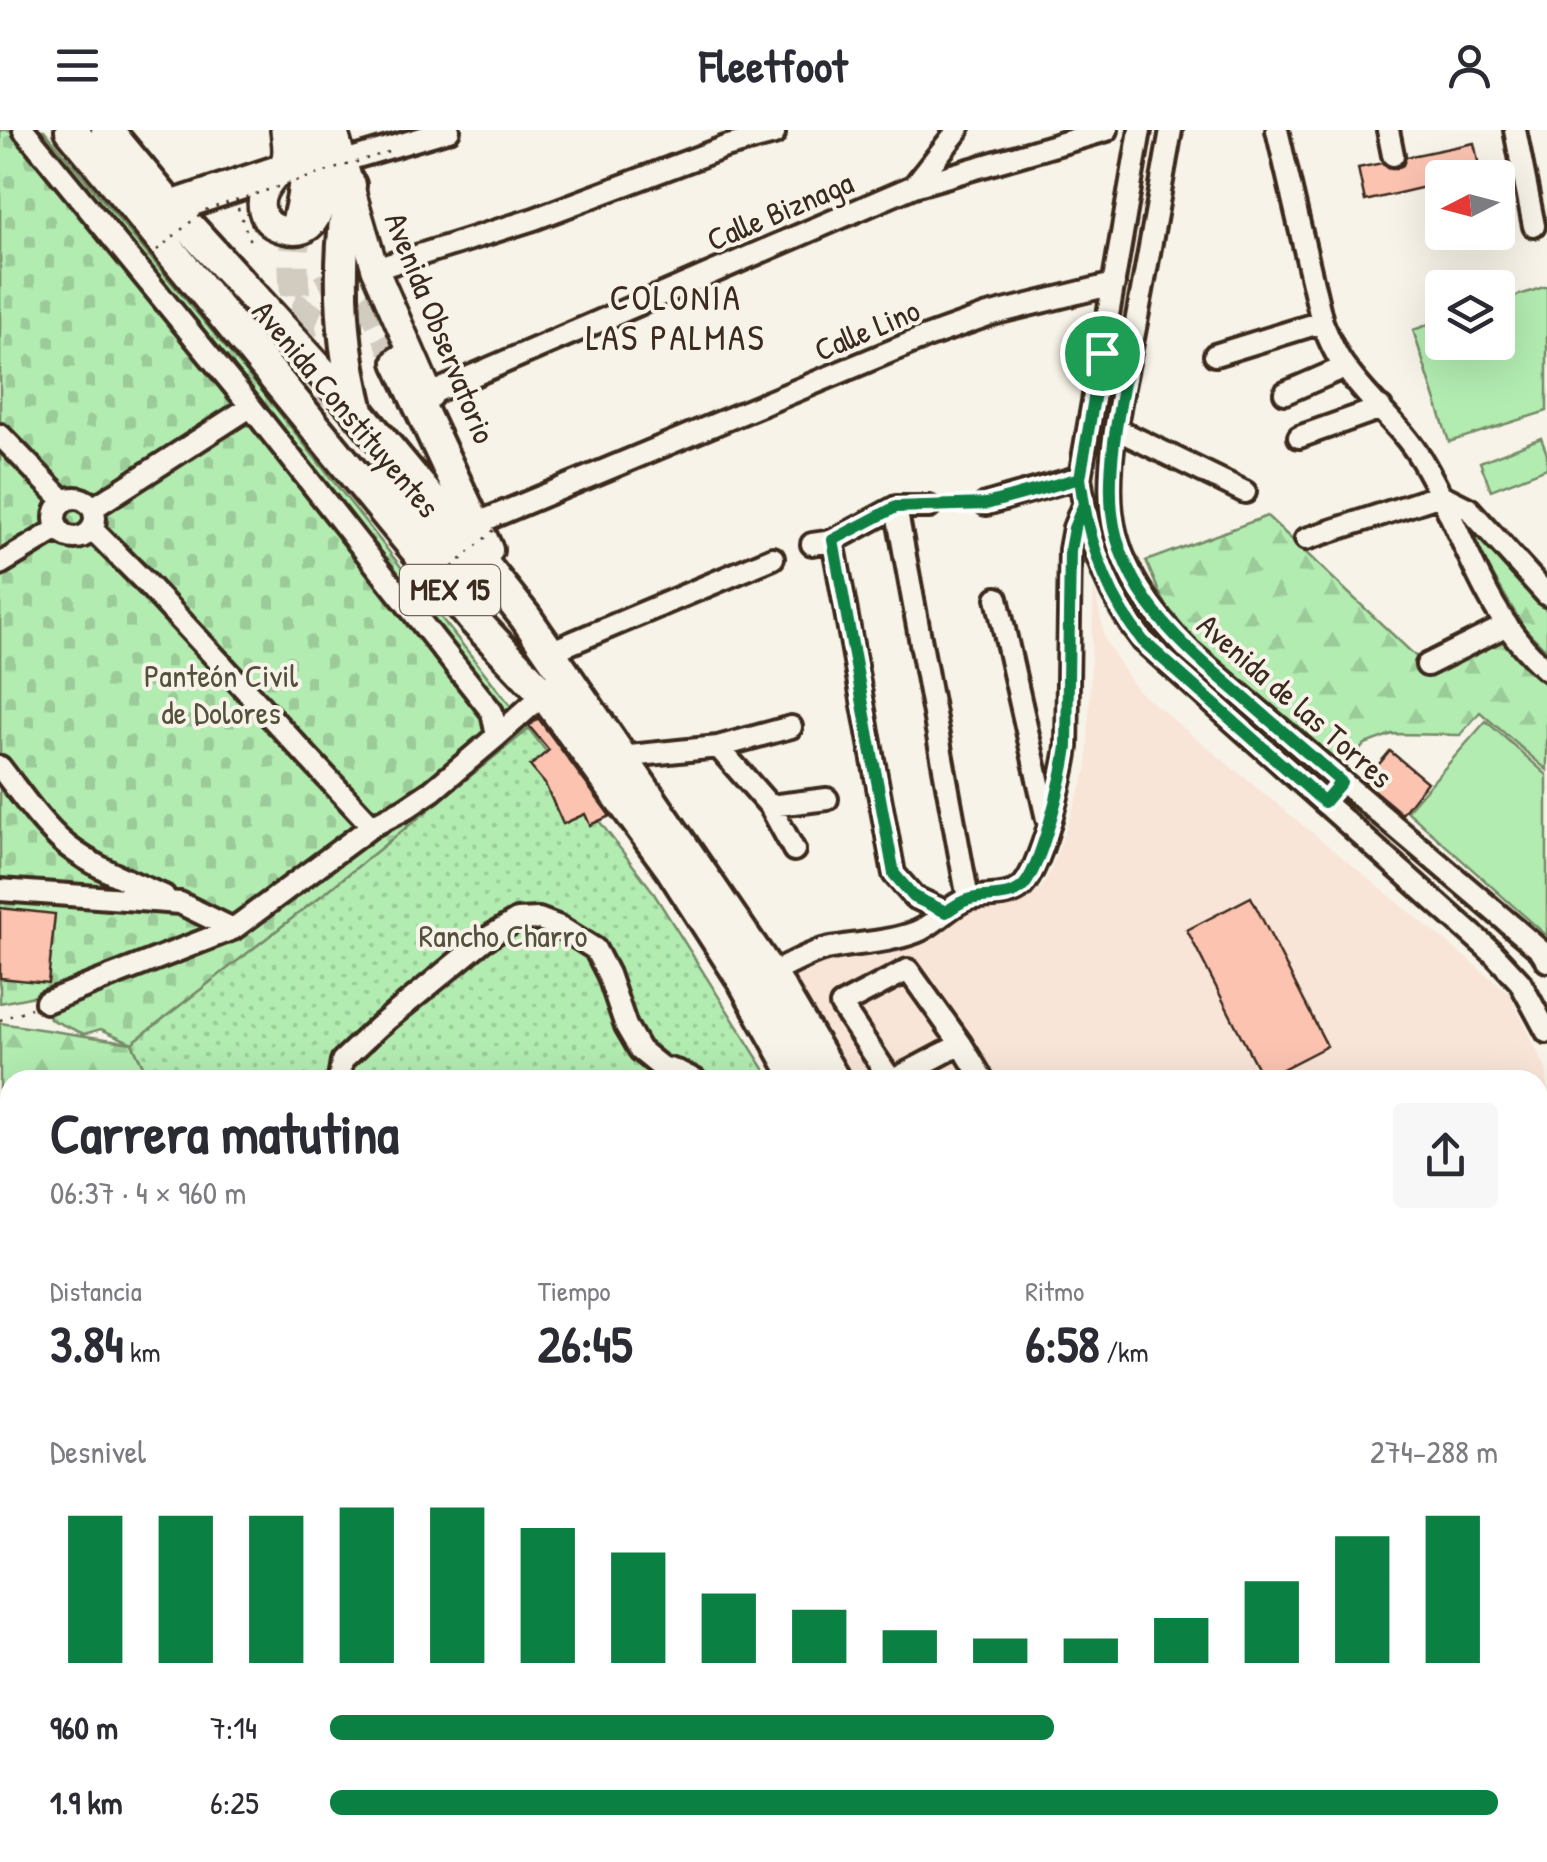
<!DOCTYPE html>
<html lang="es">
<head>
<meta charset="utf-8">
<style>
  :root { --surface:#fff; --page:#f7f7f7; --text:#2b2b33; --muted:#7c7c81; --accent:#0b8043 }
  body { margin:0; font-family:"Patrick Hand",sans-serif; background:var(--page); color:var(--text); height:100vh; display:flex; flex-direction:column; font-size:38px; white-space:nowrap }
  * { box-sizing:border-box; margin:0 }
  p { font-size:32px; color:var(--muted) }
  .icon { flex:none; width:55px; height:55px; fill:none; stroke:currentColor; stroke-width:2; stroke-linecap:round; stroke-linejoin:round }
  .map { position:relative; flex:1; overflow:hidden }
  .side { position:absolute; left:0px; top:940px; width:1548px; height:792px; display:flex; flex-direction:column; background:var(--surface); border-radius:30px 30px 0 0; box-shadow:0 10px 40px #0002 }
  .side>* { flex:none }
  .needle { width:65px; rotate:264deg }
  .fabs { position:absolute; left:1425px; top:30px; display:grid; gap:20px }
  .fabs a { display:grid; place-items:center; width:90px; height:90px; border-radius:10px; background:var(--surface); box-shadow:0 10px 40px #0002; font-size:50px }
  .pin { position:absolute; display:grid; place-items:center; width:85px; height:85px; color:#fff; margin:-42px; border:5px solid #fff; border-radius:50%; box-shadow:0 2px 10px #0007 }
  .round { display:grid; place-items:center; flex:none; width:105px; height:105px; border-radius:10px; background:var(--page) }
  .summary { display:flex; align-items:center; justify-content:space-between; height:170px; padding:0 50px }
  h1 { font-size:55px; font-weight:700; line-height:75px }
  .metrics { display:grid; grid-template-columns:repeat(3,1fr); gap:15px; height:170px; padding:10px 50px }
  .metrics div { display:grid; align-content:center }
  .metrics b { font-size:50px; font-weight:700 }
  .metrics small { font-size:28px; font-weight:400 }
  .metrics p { font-size:28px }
  .chart { height:280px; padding:20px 50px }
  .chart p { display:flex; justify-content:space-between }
  .chart svg { width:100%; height:180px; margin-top:10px; stroke:var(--accent); stroke-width:6 }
  ul { padding:0 50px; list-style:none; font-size:32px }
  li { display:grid; grid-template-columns:160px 120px 1fr; align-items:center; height:75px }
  li i { height:25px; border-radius:12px; background:var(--accent) }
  header { display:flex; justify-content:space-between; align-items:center; height:130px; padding:0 50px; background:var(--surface); font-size:45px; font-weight:700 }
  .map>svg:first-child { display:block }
  .built { fill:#f8e5d8 }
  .green { fill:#b2ecb1; stroke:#768b68; stroke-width:2.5 }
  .forest { fill:url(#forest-firs); stroke:#768b68; stroke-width:2.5 }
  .cemetery { fill:url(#cemetery-stones); stroke:#768b68; stroke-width:2.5 }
  .park { fill:url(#park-dots); stroke:#768b68; stroke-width:2.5 }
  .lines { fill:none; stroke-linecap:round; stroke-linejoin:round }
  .stream { stroke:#6c9696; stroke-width:5 }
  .building { fill:#fcc3b1; stroke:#3b2a1e; stroke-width:2.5 }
  .highway-tunnel { stroke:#d1cbc0; stroke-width:30; stroke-dasharray:30 15; stroke-linecap:butt }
  .minor-casing { stroke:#3b2a1e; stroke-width:28 }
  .major-casing { stroke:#3b2a1e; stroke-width:32 }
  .highway-casing { stroke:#3b2a1e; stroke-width:38 }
  .path { stroke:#3b2a1e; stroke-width:2.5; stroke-dasharray:2.5 8; stroke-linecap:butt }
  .minor { stroke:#f7f3e8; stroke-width:20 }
  .major { stroke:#f7f3e8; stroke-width:25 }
  .highway { stroke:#f7f3e8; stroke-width:30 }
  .path-bridge { stroke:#3b2a1e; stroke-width:2.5; stroke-dasharray:2.5 8; stroke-linecap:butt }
  .route-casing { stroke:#fff; stroke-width:20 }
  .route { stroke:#0b8043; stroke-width:12 }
  .labels { text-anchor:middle; stroke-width:8; stroke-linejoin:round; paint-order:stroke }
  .shield { fill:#f7f3e8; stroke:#73665b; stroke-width:2.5 }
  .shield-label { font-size:30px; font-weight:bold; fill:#3b2a1e }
  .street-label { font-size:32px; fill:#3b2a1e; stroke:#f7f3e8 }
  .park-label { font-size:32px; fill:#53513b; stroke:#f7f3e8 }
  .neighbourhood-label { font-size:35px; letter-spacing:2.5px; fill:#3b2a1e; stroke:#f7f3e8 }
</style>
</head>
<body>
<header><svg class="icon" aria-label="menu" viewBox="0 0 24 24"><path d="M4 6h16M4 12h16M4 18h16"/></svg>Fleetfoot<svg class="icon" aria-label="person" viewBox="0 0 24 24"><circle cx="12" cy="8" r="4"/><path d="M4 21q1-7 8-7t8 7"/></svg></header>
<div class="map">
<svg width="1547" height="1732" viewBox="0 0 1547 1732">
  <defs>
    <pattern id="forest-firs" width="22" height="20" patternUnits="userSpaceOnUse" patternTransform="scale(2.5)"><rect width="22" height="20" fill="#b2ecb1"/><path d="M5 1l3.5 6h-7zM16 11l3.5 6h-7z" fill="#9acb98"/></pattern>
    <pattern id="cemetery-stones" width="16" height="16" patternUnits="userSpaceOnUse" patternTransform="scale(2.5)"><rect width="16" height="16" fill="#b2ecb1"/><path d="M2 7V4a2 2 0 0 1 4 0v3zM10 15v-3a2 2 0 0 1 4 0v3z" fill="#9acb98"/></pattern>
    <pattern id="park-dots" width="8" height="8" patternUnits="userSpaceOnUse" patternTransform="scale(2.5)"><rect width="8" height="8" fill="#b2ecb1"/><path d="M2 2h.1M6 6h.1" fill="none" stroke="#9acb98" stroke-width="1.8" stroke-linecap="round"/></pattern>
  </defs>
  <rect width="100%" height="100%" fill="#f7f3e8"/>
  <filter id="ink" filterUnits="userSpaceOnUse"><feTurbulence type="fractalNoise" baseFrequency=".01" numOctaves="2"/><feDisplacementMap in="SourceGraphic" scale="20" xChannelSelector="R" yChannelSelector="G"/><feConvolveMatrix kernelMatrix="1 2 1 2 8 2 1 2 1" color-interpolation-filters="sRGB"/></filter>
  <g filter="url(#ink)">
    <path class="built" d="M 1094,455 L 1105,510 L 1137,560 L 1509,863 L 1547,941 L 1547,1061 L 1538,1065 L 1538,950 L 855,950 L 794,848 L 827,832 L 890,825 L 970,781 L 1027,767 L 1042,757 L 1051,740 L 1087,640 Z"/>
    <path class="green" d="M 1547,156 L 1547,281 L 1449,312 L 1413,200 L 1442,190 L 1442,212 L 1498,212 L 1498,172 Z
      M 1541,308 L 1547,324 L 1547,338 L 1491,360 L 1480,332 Z
      M 1486,591 L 1547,645 L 1547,806 L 1407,681 Z"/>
    <path class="forest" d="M 1267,386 L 1426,536 L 1495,502 L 1519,529 L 1547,555 L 1547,640 L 1480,582 L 1460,605 L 1392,604 L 1365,614 L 1340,642 L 1206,524 L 1177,494 L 1159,462 L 1146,431 Z
      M 1474,402 L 1547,481 L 1547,521 L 1524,498 L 1470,406 Z
      M 0,893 L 132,913 L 150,950 L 10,950 L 10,1722 L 936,1722 L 940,1732 L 0,1732 Z
      M 1547,1383 L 1547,1487 L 1541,1498 L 1547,1505 L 1547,1514 L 1538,1521 L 1538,1428 Z"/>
    <path class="cemetery" d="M 0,0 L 44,0 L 266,266 L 529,599 L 330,759 L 132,913 L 101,899 L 84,904 L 50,889 L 45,864 L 0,873 Z"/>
    <path class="park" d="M 529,599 L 651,759 L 771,950 L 150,950 L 132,913 L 330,759 Z"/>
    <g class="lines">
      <path class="stream" d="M 0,1133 L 10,1133"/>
    </g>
    <path class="building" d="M 1474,13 L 1481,45 L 1469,48 L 1442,48 L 1442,53 L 1365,71 L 1358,38 L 1382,33 L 1388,38 L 1397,38 L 1403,35 L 1406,27 Z
      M 538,588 L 610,686 L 590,695 L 585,684 L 563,694 L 545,654 L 530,636 L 549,620 L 529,596 Z
      M 1390,621 L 1427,652 L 1402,684 L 1364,652 Z
      M 1251,767 L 1327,916 L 1263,949 L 1187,800 Z
      M 0,778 L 55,784 L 48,853 L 0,848 Z"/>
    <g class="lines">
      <path class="highway-tunnel" d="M 298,90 C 285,155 302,215 325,275
        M 300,198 C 305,180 311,161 331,156 C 367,146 387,206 399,232"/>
      <defs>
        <path id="minor" d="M 24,0 L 239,262 L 492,582 L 497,606 L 432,661 L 405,679 L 372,696 L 233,799 L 46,872
          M 1140,0 L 1080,347 C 1087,407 1106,464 1143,511 L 1493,823 L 1520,852 L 1547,902
          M 1171,0 C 1159,68 1147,136 1134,203 C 1123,257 1105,331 1112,385 C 1119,439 1153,484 1190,522 L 1540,820 L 1547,831
          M 1277,0 L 1322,192 C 1329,209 1336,226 1347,240 C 1370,272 1401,296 1421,329 C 1464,399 1482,486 1547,540
          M 1388,0 L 1393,25
          M 1515,0 L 1534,96
          M 344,31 L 449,0
          M 914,56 L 958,0
          M 375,139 L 534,89 L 725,17 L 774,4
          M 1215,225 L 1322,192
          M 1285,263 L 1345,237
          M 430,264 L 914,56 L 1107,0
          M 1116,299 L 1245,362
          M 0,305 L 63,370
          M 1299,307 L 1381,278
          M55 388a20 20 0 1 1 40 0a20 20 0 1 1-40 0Z
          M 986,374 L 1080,347
          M 896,377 L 968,769
          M 93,378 L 250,277
          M 485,390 L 918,210 L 988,185 L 1114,154
          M 92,399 L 146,453 L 372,696
          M 1306,409 L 1441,365 L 1469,379 L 1547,465
          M 833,411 L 894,744 L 914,767 L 946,782
          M 812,414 L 833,411 L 896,377 L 929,377
          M 0,434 L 58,399
          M 997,468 L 1047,689
          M 550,522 L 773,428
          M 1427,535 L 1505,496
          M 497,606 L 544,564
          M 718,617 L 770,676 L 794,720
          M 620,627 L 718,617 L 791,597
          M 0,637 C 21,664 40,693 66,715 C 95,738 131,752 164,766
          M 770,676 L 827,669
          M 0,760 L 180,773 L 233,799
          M 770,844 C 788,836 807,824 826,819 C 856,813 887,813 916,802 C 935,795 948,776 967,769 C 984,764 1004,769 1019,759 C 1041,744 1064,643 1067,616 L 1070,420 L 1074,398 L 1083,375
          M 339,950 L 342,931 L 378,897 L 484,810 L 517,790 L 539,789 L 560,797 L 595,819 L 608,844 L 626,896 L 640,920 L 661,937 L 679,942 L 695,950
          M 891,950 L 841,875 L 908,840 L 961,914 L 983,950
          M 893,950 L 961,914
          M 0,1192 L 10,1195
          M 1538,1218 L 1547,1175
          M 0,1248 L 10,1251
          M 1538,1382 L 1547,1341
          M 1538,1581 L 1547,1564
          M 1538,1669 L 1547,1670
          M 550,1722 L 559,1732
          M 619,1722 L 645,1732
          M 1302,1722 L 1308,1732
          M 1397,1722 L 1405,1732
          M 1538,1722 L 1547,1725
          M 964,1728 L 966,1732
          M 715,1732 L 734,1722
          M 1459,1732 L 1461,1722"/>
        <path id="major" d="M 284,0 C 285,10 288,22 284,31 C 277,48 257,60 262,80 C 265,93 273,97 284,100 C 336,114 323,28 322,0
          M 334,0 L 375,139 L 430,265"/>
        <path id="highway" d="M 71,0 L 473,489 L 544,564 L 671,738 L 743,850 L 799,950
          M 107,0 L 171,77 L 359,283 L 449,391 L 526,488 L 779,857 L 834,950
          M 350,55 C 337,131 339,205 358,281
          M 171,77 L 279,41
          M 298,90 C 306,57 307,34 304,0
          M 399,232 L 487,420
          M 384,347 L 458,434
          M 888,1722 L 889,1732
          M 1173,1722 L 1178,1732
          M 1212,1722 L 1216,1732"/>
      </defs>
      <use href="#minor" class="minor-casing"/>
      <use href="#major" class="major-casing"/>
      <use href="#highway" class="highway-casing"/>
      <path class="path" d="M 238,78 L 252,117
        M 947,376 L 969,375
        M 0,890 L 31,878
        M 0,1505 L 10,1508
        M 91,1722 L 105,1732
        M 247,1722 L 260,1732
        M 435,1722 L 447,1732
        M 343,1732 L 356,1722"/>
      <use href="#minor" class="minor"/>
      <use href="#major" class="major"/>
      <use href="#highway" class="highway"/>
      <path class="path-bridge" d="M 157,120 L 205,80 L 391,21
        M 429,458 L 502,393"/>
    </g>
  </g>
  <g class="lines" filter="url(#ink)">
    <defs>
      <path id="route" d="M 1102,223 L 1080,348 L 1084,374 L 1074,398 L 1070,420 L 1067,616 C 1064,642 1040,744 1021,758 C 1006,770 983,764 967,770 C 960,772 952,778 946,782 L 914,767 L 894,744 L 833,410 L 896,377 L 986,374 L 1080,348 C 1087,407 1105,464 1143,511 L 1324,672 L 1341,652 C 1308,623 1275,595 1242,566 C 1184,517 1121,464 1112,383 C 1107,333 1119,280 1128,231 L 1102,223"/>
    </defs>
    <use href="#route" class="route-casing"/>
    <use href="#route" class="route"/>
  </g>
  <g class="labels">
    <rect class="shield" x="400" y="435" width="100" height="50" rx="8"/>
    <g class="shield-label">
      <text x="450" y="470">MEX 15</text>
    </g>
    <g class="street-label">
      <text transform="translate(780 81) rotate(-23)" y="11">Calle Biznaga</text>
      <text transform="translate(440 198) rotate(68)" y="11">Avenida Observatorio</text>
      <text transform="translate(867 200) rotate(-23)" y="11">Calle Lino</text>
      <text transform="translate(346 279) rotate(50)" y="11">Avenida Constituyentes</text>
      <text transform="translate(1295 571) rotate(41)" y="11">Avenida de las Torres</text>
    </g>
    <g class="park-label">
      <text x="221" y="557">Panteón Civil<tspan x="221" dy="37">de Dolores</tspan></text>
      <text x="503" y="817">Rancho Charro</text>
    </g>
    <g class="neighbourhood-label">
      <text x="676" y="180">COLONIA<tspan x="676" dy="40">LAS PALMAS</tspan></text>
    </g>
  </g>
</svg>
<div class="fabs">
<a><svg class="needle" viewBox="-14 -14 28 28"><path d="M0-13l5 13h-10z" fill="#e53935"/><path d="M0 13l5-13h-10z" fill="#7c7c81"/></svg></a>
<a><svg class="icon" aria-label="layers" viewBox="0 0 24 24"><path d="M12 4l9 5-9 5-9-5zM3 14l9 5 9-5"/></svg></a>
</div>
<div class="pin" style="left:1102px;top:223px;background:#1e9e55"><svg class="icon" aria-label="arrive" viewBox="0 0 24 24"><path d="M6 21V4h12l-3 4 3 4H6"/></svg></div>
<section class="side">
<div class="summary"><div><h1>Carrera matutina</h1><p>06:37 · 4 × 960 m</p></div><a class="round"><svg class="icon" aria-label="share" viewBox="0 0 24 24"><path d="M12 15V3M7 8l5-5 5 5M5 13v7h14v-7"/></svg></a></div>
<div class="metrics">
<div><p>Distancia</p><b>3.84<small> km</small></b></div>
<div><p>Tiempo</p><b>26:45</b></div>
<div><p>Ritmo</p><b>6:58<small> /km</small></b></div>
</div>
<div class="chart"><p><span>Desnivel</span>274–288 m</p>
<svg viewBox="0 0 160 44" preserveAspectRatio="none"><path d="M5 44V8M15 44V8M25 44V8M35 44V6M45 44V6M55 44V11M65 44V17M75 44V27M85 44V31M95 44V36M105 44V38M115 44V38M125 44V33M135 44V24M145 44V13M155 44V8"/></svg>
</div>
<ul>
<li><b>960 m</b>7:14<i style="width:62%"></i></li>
<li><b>1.9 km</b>6:25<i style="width:100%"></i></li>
</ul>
</section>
</div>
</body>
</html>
